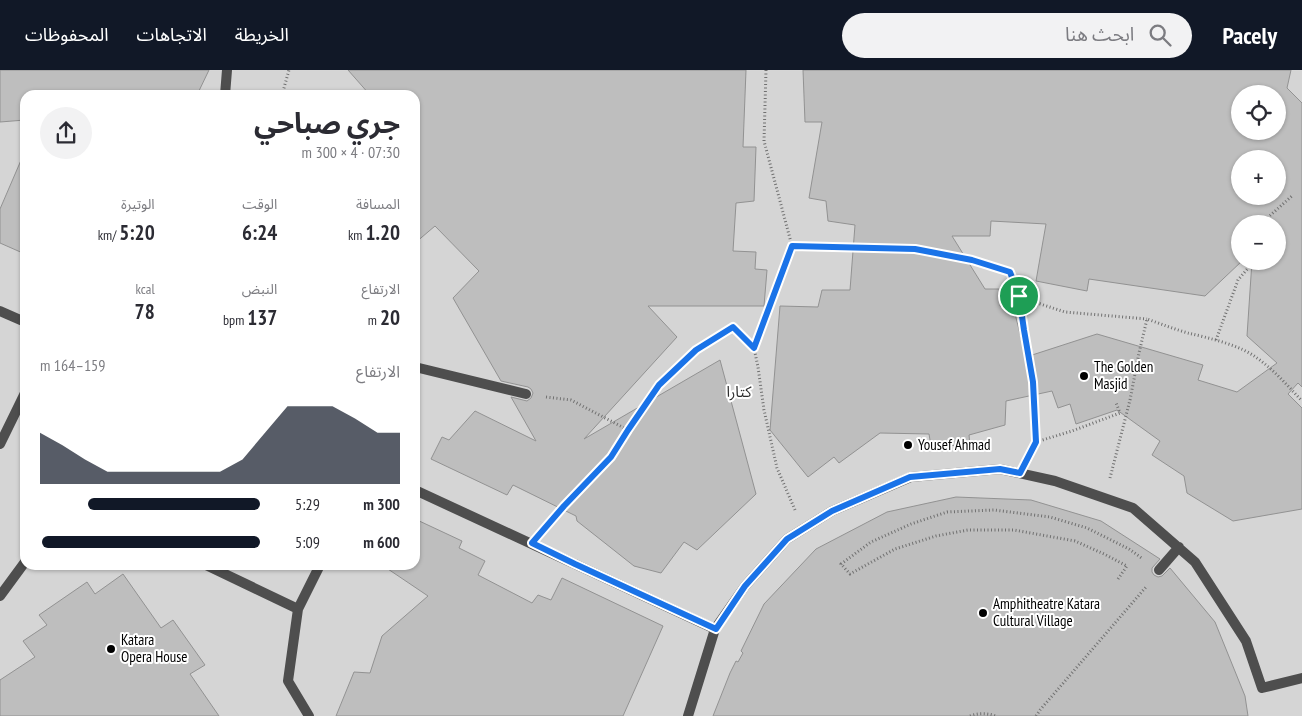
<!DOCTYPE html>
<html lang="ar">
<head>
<meta charset="utf-8">
<style>
  :root { --surface:#fff; --page:#f2f2f3; --text:#2b2b33; --muted:#7c7c81; --accent:#111827 }
  body { margin:0; font-family:"PT Sans Narrow","Noto Sans Arabic",sans-serif; background:var(--page); color:var(--text); direction:rtl; height:100vh; display:flex; flex-direction:column; font-size:19px; white-space:nowrap }
  * { box-sizing:border-box; margin:0 }
  p { font-size:16px; color:var(--muted) }
  .icon { flex:none; width:28px; height:28px; fill:none; stroke:currentColor; stroke-width:2; stroke-linecap:round; stroke-linejoin:round }
  .map { position:relative; flex:1; overflow:hidden; direction:ltr }
  .details { position:absolute; left:20px; top:20px; width:400px; height:480px; display:flex; flex-direction:column; background:var(--surface); border-radius:15px; box-shadow:0 1px 4px #0004; direction:rtl }
  .details>* { flex:none }
  .fabs { position:absolute; left:1231px; top:15px; display:grid; gap:10px }
  .fabs a { display:grid; place-items:center; width:55px; height:55px; border-radius:50%; background:var(--surface); box-shadow:0 1px 4px #0004; font-size:25px }
  .pin { position:absolute; display:grid; place-items:center; width:42px; height:42px; color:#fff; margin:-21px; border:2px solid #fff; border-radius:50%; box-shadow:0 1px 5px #0007 }
  .round { display:grid; place-items:center; flex:none; width:52px; height:52px; border-radius:26px; background:var(--page) }
  .summary { display:flex; align-items:center; justify-content:space-between; height:85px; padding:0 20px }
  h1 { font-size:28px; font-weight:700; line-height:38px }
  .metrics { display:grid; grid-template-columns:repeat(3,1fr); gap:8px; height:85px; padding:5px 20px }
  .metrics div { display:grid; align-content:center }
  .metrics b { font-size:21px; font-weight:700 }
  .metrics small { font-size:14px; font-weight:400 }
  .metrics p { font-size:14px }
  .chart { height:140px; padding:10px 20px }
  .chart p { display:flex; justify-content:space-between }
  .chart svg { width:100%; height:90px; margin-top:5px; fill:var(--accent); opacity:.7 }
  ul { padding:0 20px; list-style:none; font-size:16px }
  li { display:grid; grid-template-columns:80px 60px 1fr; align-items:center; height:38px }
  li i { height:12px; border-radius:6px; background:var(--accent) }
  header { display:flex; align-items:center; gap:30px; box-sizing:border-box; height:70px; padding:0 25px; background:var(--accent); color:#fff }
  header strong { font-size:24px }
  nav { display:flex; gap:28px; margin-inline-start:auto; font-size:18px }
  .search { width:350px; height:45px; background:var(--page); display:flex; align-items:center; gap:12px; box-sizing:border-box; padding:0 18px; border-radius:28px; color:var(--muted); font-size:19px }
  .map>svg:first-child { display:block }
  .green { fill:#d5d5d5; fill-rule:evenodd }
  .building { fill:#bebebe; stroke:#929292; fill-rule:evenodd }
  .lines { fill:none; stroke-linecap:round; stroke-linejoin:round }
  .path { stroke:#707070; stroke-width:3; stroke-dasharray:1 2.5; stroke-linecap:butt }
  .service { stroke:#4e4e4e; stroke-width:10 }
  .pedestrian { stroke:#4e4e4e; stroke-width:10 }
  .route-casing { stroke:#fff; stroke-width:10 }
  .route { stroke:#1a73e8; stroke-width:6 }
  .poi-dot { fill:#000; stroke:#fff; stroke-width:2 }
  .labels { text-anchor:middle; stroke-width:4; stroke-linejoin:round; paint-order:stroke }
  .poi-label { font-size:15px; fill:#000; stroke:#fff; text-anchor:start }
  .park-label { font-size:15px; fill:#2c2c2c; stroke:#fff }
</style>
</head>
<body>
<header>
<strong>Pacely</strong>
<div class="search"><svg class="icon" aria-label="search" viewBox="0 0 24 24"><circle cx="10" cy="10" r="6"/><path d="M15 15l6 6"/></svg>ابحث هنا</div>
<nav><a>الخريطة</a><a>الاتجاهات</a><a>المحفوظات</a></nav>
</header>
<div class="map">
<svg width="1302" height="646" viewBox="0 0 1302 646">
  <rect width="100%" height="100%" fill="#fff"/>
  <path class="green" d="M 0,0 L 1302,0 L 1302,646 L 0,646 ZM 1240,24 L 1278,24 L 1278,61 L 1240,61 ZM 25,25 L 415,25 L 415,495 L 25,495 ZM 1240,89 L 1278,89 L 1278,126 L 1240,126 ZM 1240,154 L 1278,154 L 1278,191 L 1240,191 Z"/>
  <path class="building" d="M 0,0 L 209,0 L 197,25 L 25,25 L 25,50 L 0,52 Z
    M 348,0 L 746,0 L 743,77 L 756,77 L 754,131 L 736,133 L 733,181 L 756,182 L 755,199 L 767,200 L 764,236 L 648,236 L 677,267 L 584,369 L 720,290 L 756,424 L 697,480 L 684,472 L 661,503 L 634,496 L 577,451 L 576,446 L 513,415 L 507,425 L 431,389 L 442,367 L 449,370 L 475,341 L 536,371 L 511,327 L 527,331 L 531,328 L 533,323 L 531,319 L 528,317 L 501,311 L 453,228 L 479,201 L 435,156 L 415,173 L 415,25 L 370,25 Z
    M 803,0 L 1291,0 L 1287,18 L 1302,33 L 1302,317 L 1298,313 L 1288,324 L 1302,338 L 1302,439 L 1233,451 L 1187,423 L 1184,406 L 1152,385 L 1160,371 L 1117,340 L 1076,354 L 1070,334 L 1058,338 L 1052,321 L 1006,331 L 1005,355 L 969,365 L 970,375 L 931,376 L 929,364 L 880,363 L 839,393 L 834,387 L 808,407 L 770,360 L 780,236 L 818,237 L 822,220 L 850,220 L 855,155 L 828,151 L 826,131 L 809,128 L 822,52 L 805,52 ZM 1240,24 L 1278,24 L 1278,61 L 1240,61 ZM 1240,89 L 1278,89 L 1278,126 L 1240,126 ZM 991,151 L 1046,154 L 1036,211 L 1087,221 L 1089,209 L 1205,226 L 1242,191 L 1240,191 L 1240,154 L 1278,154 L 1278,191 L 1252,191 L 1247,266 L 1277,293 L 1237,322 L 1198,310 L 1203,295 L 1097,264 L 1026,287 L 1014,240 L 1000,236 L 1003,219 L 985,219 L 952,166 L 990,166 Z
    M 25,81 L 25,184 L 0,173 L 0,139 Z
    M 956,427 L 1031,430 L 1101,451 L 1160,489 L 1152,498 L 1152,502 L 1154,505 L 1158,507 L 1162,506 L 1170,498 L 1215,552 L 1245,626 L 1248,646 L 713,646 L 730,603 L 736,591 L 738,592 L 743,583 L 741,581 L 764,534 L 816,479 L 887,442 Z
    M 415,449 L 462,471 L 459,478 L 485,491 L 478,505 L 532,533 L 538,525 L 551,530 L 562,508 L 663,556 L 623,646 L 336,646 L 354,602 L 370,603 L 382,566 L 428,526 L 382,495 L 415,495 Z
    M 123,504 L 161,558 L 173,550 L 205,595 L 190,604 L 219,646 L 0,646 L 0,610 L 35,587 L 23,571 L 47,555 L 39,545 L 87,512 L 95,524 Z"/>
  <g class="lines">
    <path class="path" d="M 766,0 L 764,71 L 792,176
      M 282,25 L 289,0
      M 1265,154 L 1265,150 L 1293,125
      M 1019,227 L 1023,260 L 1033,312 L 1036,372 L 1030,385
      M 1216,270 L 1238,210 L 1254,191
      M 546,327 L 571,330 L 628,360
      M 1036,372 L 1072,361 L 1120,343 L 1116,333
      M 1110,408 L 1130,330 L 1139,283 L 1147,249 C 1161,254 1174,259 1188,263 C 1209,268 1240,275 1257,288 C 1274,300 1288,316 1302,331
      M 795,440 L 777,398 L 764,340 L 758,297 L 754,278 L 792,176 L 915,179 L 972,190 L 1010,202 L 1019,227 L 1065,242 L 1147,249
      M 545,457 L 611,387 L 628,360 L 659,315 L 696,279 L 733,257 L 754,278
      M 1118,509 L 1127,496 L 1104,484 L 1075,471 L 1014,460 L 968,460 L 936,466 L 895,479 L 850,504 L 841,494 L 871,472 L 911,454 L 947,442 L 994,440 L 1050,447 L 1087,458 L 1129,479 L 1143,489
      M 970,646 C 978,643 987,643 996,646
      M 1036,646 L 1040,640 L 1146,517"/>
    <path class="service" d="M 0,241 L 25,252
      M 0,374 L 25,323"/>
    <path class="pedestrian" d="M 225,25 L 227,0
      M 415,297 L 526,324
      M 415,420 L 715,559
      M 206,495 L 298,539
      M 1159,500 L 1179,477
      M 0,526 L 25,492
      M 309,646 L 288,611 L 298,539 L 320,495
      M 688,646 L 715,559 L 745,516 L 787,469 L 832,441 L 911,407 L 1000,399 L 1055,411 L 1133,438 L 1195,492 L 1246,571 L 1262,618 L 1302,608"/>
  </g>
  <g class="lines">
    <defs>
      <path id="route" d="M 792,176 L 915,179 L 972,190 L 1010,202 L 1019,226 L 1024,260 L 1033,312 L 1036,372 L 1020,403 L 1000,399 L 910,407 L 832,441 L 787,469 L 745,516 L 716,559 L 575,494 L 532,473 L 564,436 L 611,387 L 628,360 L 659,315 L 696,280 L 733,257 L 754,278 Z"/>
    </defs>
    <use href="#route" class="route-casing"/>
    <use href="#route" class="route"/>
  </g>
  <g class="poi-dot">
    <circle cx="1084" cy="306" r="5"/>
    <circle cx="908" cy="375" r="5"/>
    <circle cx="983" cy="543" r="5"/>
    <circle cx="111" cy="579" r="5"/>
  </g>
  <g class="labels">
    <g class="poi-label">
      <text x="1094" y="302">The Golden<tspan x="1094" dy="17">Masjid</tspan></text>
      <text x="918" y="380">Yousef Ahmad</text>
      <text x="993" y="539">Amphitheatre Katara<tspan x="993" dy="17">Cultural Village</tspan></text>
      <text x="121" y="575">Katara<tspan x="121" dy="17">Opera House</tspan></text>
    </g>
    <g class="park-label">
      <text x="739" y="327">كتارا</text>
    </g>
  </g>
</svg>
<div class="fabs">
<a><svg class="icon" aria-label="locate" viewBox="0 0 24 24"><circle cx="12" cy="12" r="6"/><path d="M12 2v4M12 18v4M2 12h4M18 12h4"/></svg></a>
<a>+</a>
<a>−</a>
</div>
<div class="pin" style="left:1019px;top:226px;background:#1e9e55"><svg class="icon" aria-label="arrive" viewBox="0 0 24 24"><path d="M6 21V4h12l-3 4 3 4H6"/></svg></div>
<section class="details">
<div class="summary"><div><h1>جري صباحي</h1><p>07:30 · 4 × 300 m</p></div><a class="round"><svg class="icon" aria-label="share" viewBox="0 0 24 24"><path d="M12 15V3M7 8l5-5 5 5M5 13v7h14v-7"/></svg></a></div>
<div class="metrics">
<div><p>المسافة</p><b>1.20<small> km</small></b></div>
<div><p>الوقت</p><b>6:24</b></div>
<div><p>الوتيرة</p><b>5:20<small> /km</small></b></div>
</div>
<div class="metrics">
<div><p>الارتفاع</p><b>20<small> m</small></b></div>
<div><p>النبض</p><b>137<small> bpm</small></b></div>
<div><p>kcal</p><b>78</b></div>
</div>
<div class="chart"><p><span>الارتفاع</span>159–164 m</p>
<svg viewBox="0 0 160 44" preserveAspectRatio="none"><path d="M0 44V19L10 25L20 32L30 38L40 38L50 38L60 38L70 38L80 38L90 32L100 19L110 6L120 6L130 6L140 12L150 19L160 19V44z"/></svg>
</div>
<ul>
<li><b>300 m</b>5:29<i style="width:78%"></i></li>
<li><b>600 m</b>5:09<i style="width:99%"></i></li>
</ul>
</section>
</div>
</body>
</html>
